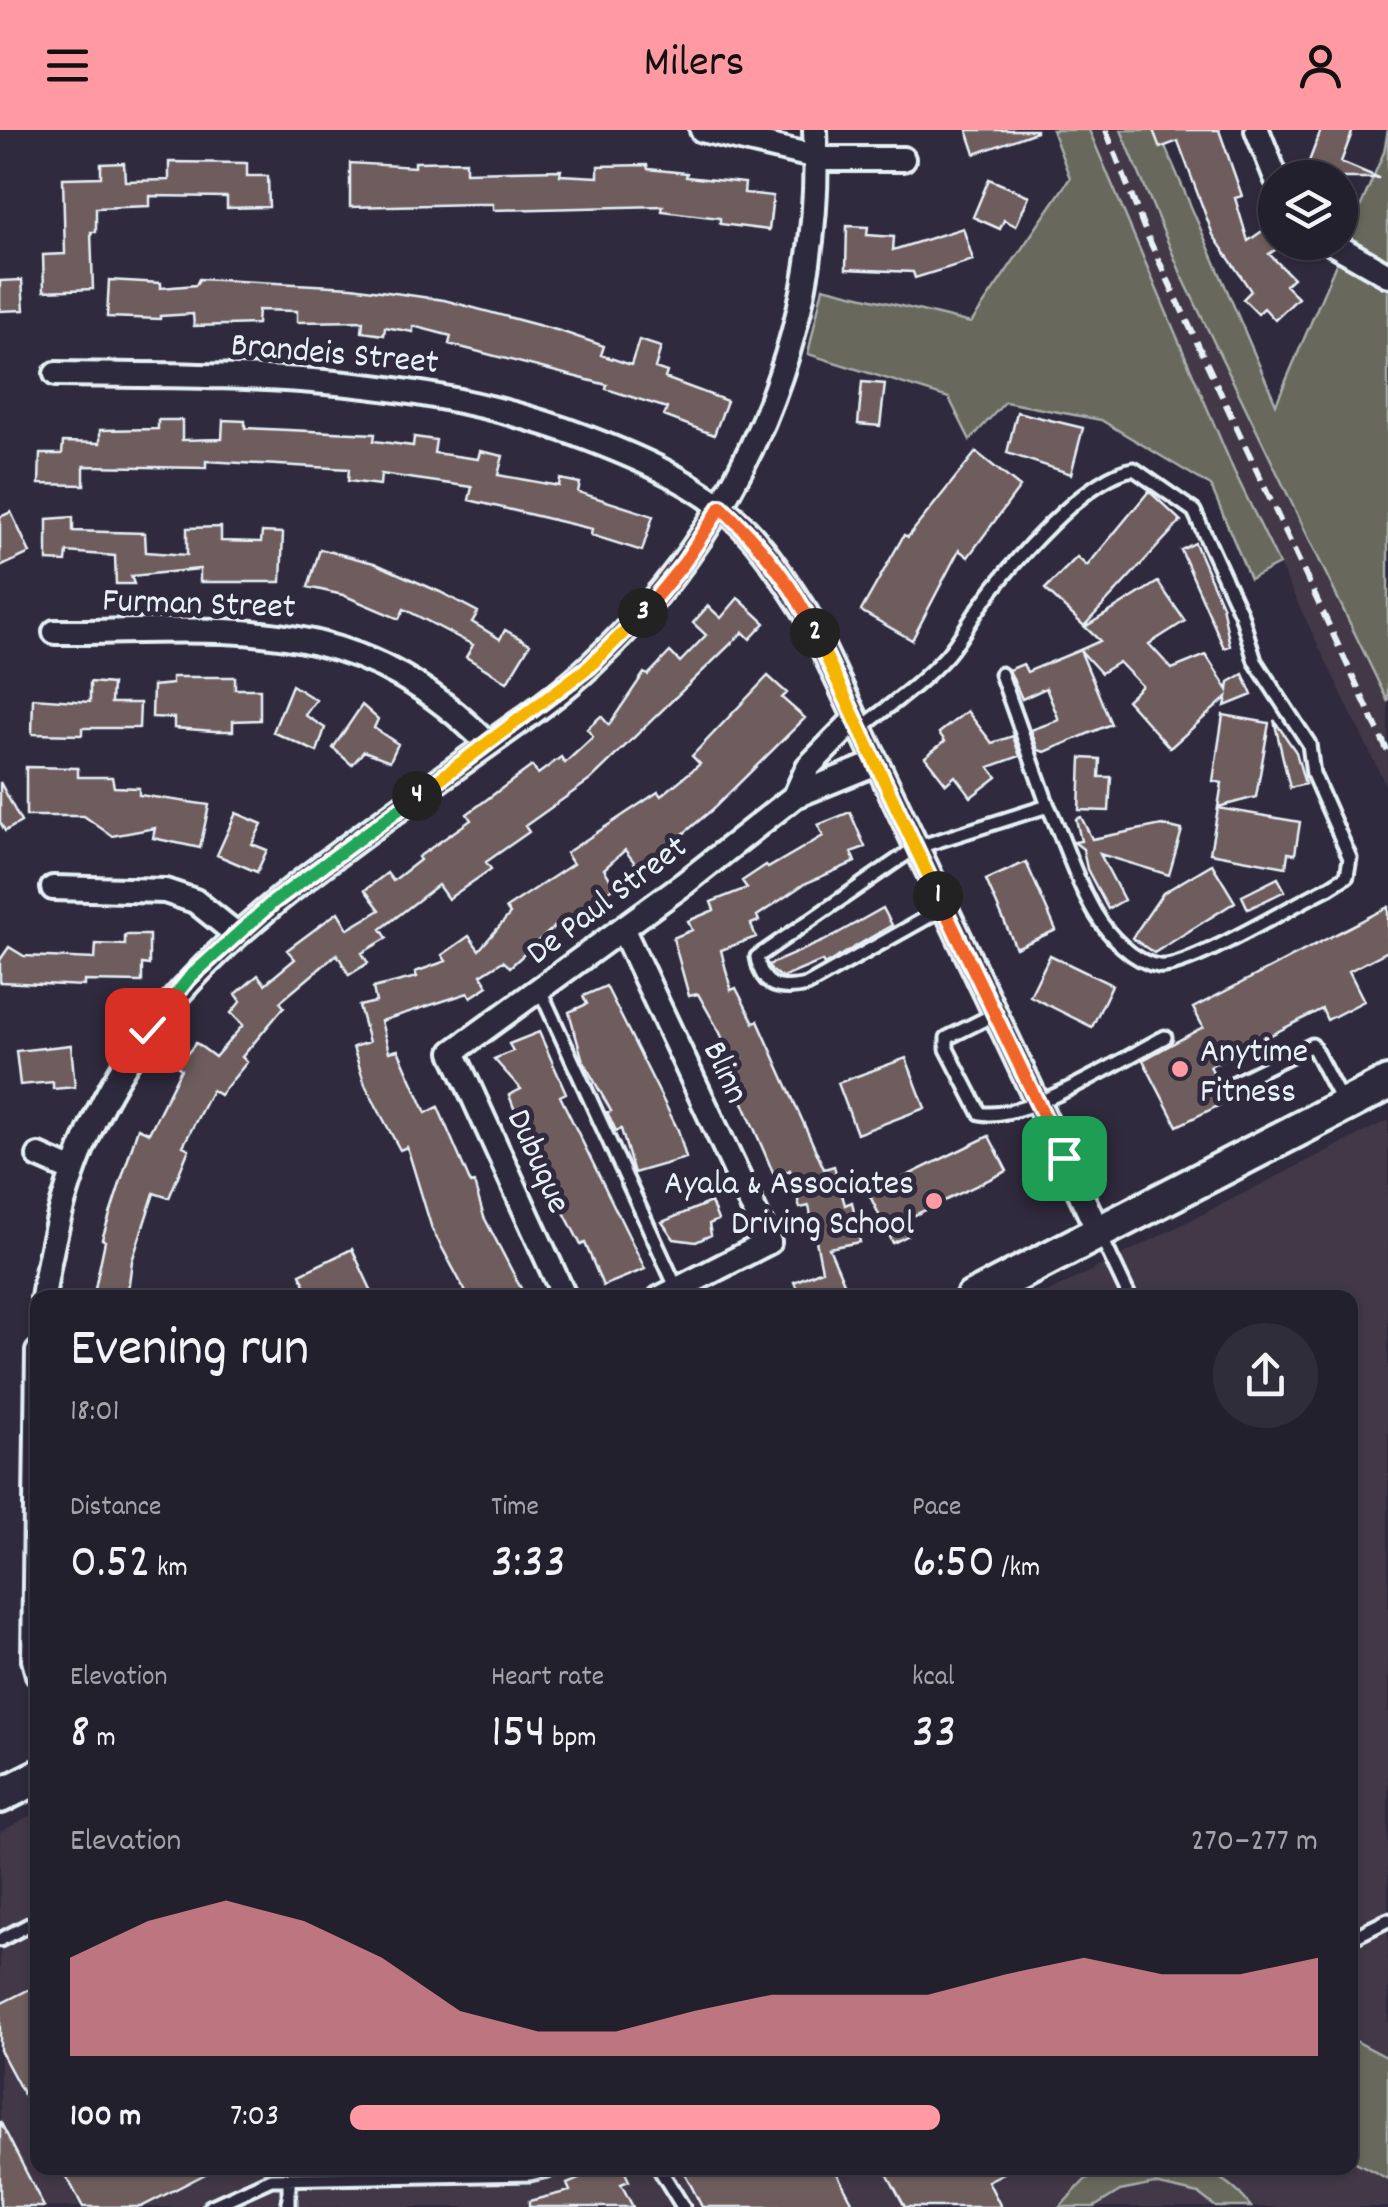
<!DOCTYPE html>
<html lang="en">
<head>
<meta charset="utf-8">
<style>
  :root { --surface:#23202e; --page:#2f2d3a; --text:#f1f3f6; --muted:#a3a3aa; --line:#403e4a; --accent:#ff9aa2 }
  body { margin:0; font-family:Dekko,sans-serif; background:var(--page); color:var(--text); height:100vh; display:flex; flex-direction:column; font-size:38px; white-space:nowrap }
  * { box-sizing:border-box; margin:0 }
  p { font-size:32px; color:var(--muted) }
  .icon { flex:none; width:55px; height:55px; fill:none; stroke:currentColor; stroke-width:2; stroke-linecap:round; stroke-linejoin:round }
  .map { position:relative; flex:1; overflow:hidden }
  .panel { position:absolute; left:30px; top:1160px; width:1328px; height:885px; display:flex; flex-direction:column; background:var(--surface); border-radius:20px; box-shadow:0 2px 8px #0004,0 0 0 2px var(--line) }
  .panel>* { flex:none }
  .controls { position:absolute; left:1258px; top:30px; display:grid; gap:20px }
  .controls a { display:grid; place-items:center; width:100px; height:100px; border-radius:50%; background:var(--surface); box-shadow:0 2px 8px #0004,0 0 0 2px var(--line); font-size:50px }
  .pin { position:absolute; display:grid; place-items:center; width:85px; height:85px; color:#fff; margin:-42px; border-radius:20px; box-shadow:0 5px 15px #0006 }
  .km { position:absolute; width:50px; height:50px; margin:-25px; border-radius:50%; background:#222; color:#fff; font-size:28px; line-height:50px; text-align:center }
  .round { display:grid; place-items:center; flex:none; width:105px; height:105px; border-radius:52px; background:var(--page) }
  .head { display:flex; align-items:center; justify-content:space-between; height:170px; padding:0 40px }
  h1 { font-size:55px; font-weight:600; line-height:75px }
  .figures { display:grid; grid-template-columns:repeat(3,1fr); gap:15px; height:170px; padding:10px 40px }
  .figures div { display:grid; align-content:center }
  .figures b { font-size:50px; font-weight:600 }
  .figures small { font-size:28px; font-weight:400 }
  .figures p { font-size:28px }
  .chart { height:280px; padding:20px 40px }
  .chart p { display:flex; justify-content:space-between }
  .chart svg { width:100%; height:180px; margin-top:10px; fill:var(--accent); opacity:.7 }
  ul { padding:0 40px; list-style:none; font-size:32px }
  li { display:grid; grid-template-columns:160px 120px 1fr; align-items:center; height:75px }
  li i { height:25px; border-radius:12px; background:var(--accent) }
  header { display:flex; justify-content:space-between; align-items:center; height:130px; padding:0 40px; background:var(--accent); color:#111; font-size:45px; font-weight:600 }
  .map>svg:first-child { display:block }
  .built { fill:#423946 }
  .green { fill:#68695b; stroke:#a8adaa; stroke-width:2.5 }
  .building { fill:#6e5d5b; stroke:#e8f1f8; stroke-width:2.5 }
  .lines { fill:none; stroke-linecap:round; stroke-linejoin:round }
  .lane-casing { stroke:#e8f1f8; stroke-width:19 }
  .street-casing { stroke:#e8f1f8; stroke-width:30 }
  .secondary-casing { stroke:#e8f1f8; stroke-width:40 }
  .lane { stroke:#2f2a3d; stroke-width:11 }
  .street { stroke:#2f2a3d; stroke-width:22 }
  .secondary { stroke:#2f2a3d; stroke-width:32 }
  .rail { stroke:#e8f1f8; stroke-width:6; stroke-dasharray:15 8; stroke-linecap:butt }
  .split-1-casing { stroke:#fff; stroke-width:20 }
  .split-2-casing { stroke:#fff; stroke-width:20 }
  .split-3-casing { stroke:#fff; stroke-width:20 }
  .split-4-casing { stroke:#fff; stroke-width:20 }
  .split-5-casing { stroke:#fff; stroke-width:20 }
  .split-6-casing { stroke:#fff; stroke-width:20 }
  .split-1 { stroke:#f0652b; stroke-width:12 }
  .split-2 { stroke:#f5b400; stroke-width:12 }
  .split-3 { stroke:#f0652b; stroke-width:12 }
  .split-4 { stroke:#f5b400; stroke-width:12 }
  .split-5 { stroke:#22a559; stroke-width:12 }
  .split-6 { stroke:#22a559; stroke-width:12 }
  .poi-dot { fill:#ff9aa2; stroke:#2f2a3d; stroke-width:4 }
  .labels { text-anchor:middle; stroke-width:10; stroke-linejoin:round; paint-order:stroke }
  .street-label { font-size:35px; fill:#e8f1f8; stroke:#2f2a3d }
  .poi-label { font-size:35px; fill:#e8f1f8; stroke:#2f2a3d; text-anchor:start }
</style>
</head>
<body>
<header><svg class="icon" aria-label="menu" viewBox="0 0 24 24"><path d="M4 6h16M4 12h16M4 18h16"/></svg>Milers<svg class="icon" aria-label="person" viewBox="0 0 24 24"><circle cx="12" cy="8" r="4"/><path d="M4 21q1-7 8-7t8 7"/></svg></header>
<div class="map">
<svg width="1388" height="2077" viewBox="0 0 1388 2077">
  <rect width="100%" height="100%" fill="#2f2a3d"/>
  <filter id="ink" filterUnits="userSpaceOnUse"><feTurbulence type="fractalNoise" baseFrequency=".01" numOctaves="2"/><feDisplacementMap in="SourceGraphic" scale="20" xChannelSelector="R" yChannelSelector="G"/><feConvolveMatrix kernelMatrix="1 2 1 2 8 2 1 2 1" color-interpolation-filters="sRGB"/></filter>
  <g filter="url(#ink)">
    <path class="built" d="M 1088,0 L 1121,0 L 1182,146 L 1388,572 L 1388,660 L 1234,341 Z
      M 1388,990 L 1388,2077 L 0,2077 L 0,1702 L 37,1682 L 38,2038 L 1350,2038 L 1350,1168 L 1039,1167 Z"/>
    <path class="green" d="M 1052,0 L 1089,0 L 1234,341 L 1279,434 L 1250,449 L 1211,356 L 1101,290 L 1005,272 L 970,310 L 949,268 L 808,224 L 823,157 L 971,193 L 1070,48 Z
      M 1121,0 L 1158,0 L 1276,274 L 1384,22 L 1388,0 L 1388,572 L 1182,146 Z
      M 1350,1908 L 1388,1928 L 1388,2049 L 1350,2029 Z
      M 1107,2038 C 1165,2038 1212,2024 1251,2077 L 1216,2077 L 1199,2064 L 1155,2054 L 1120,2061 L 1094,2077 L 1060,2077 L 1085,2050 Z"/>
    <path class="building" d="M 967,0 L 1036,0 L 1036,2 L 975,24 Z
      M 1153,0 L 1219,0 L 1242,66 L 1235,68 L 1248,111 L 1268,97 L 1281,116 L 1269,124 L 1293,148 L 1285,155 L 1298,168 L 1275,190 L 1264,178 L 1258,184 L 1243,169 L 1251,161 L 1213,105 L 1178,11 L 1160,18 Z
      M 1321,0 L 1353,0 L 1341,32 L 1379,48 L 1319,48 L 1305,42 Z
      M 466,31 L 466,42 L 561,40 L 560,45 L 598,47 L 598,36 L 647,35 L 648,39 L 687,43 L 686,47 L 745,53 L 744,63 L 773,66 L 769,100 L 720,94 L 720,88 L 662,81 L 663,76 L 493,80 L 493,74 L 475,74 L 350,77 L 350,33 L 415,37 L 415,32 Z
      M 169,32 L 247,33 L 247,46 L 268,46 L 269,77 L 227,78 L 227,67 L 150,66 L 150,76 L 96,78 L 96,102 L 91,102 L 93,159 L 44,161 L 43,125 L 65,124 L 63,48 L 101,47 L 101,34 L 124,33 L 125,51 L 169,50 Z
      M 989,49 L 1029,66 L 1016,96 L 1004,90 L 1000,99 L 973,87 Z
      M 847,96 L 868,97 L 867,105 L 894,107 L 893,120 L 963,98 L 973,130 L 915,148 L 913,142 L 846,139 Z
      M 199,149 L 352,157 L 444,170 L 560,201 L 604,216 L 601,225 L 631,235 L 639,210 L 661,217 L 655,238 L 667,242 L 665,248 L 727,271 L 714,305 L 664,286 L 667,278 L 606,259 L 607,255 L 449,214 L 451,206 L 413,196 L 413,202 L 385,197 L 384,205 L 362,202 L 363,191 L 297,192 L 297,181 L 258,180 L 257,194 L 194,196 L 193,184 L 160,186 L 160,189 L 107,187 L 109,150 L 161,153 L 161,158 L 196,155 Z
      M 22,150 L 24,180 L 0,181 L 0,151 Z
      M 862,252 L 885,254 L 880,296 L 858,294 Z
      M 1017,282 L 1083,298 L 1071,344 L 1007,323 Z
      M 158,290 L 182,290 L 182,310 L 222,309 L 223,290 L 245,291 L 245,298 L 375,304 L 374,311 L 413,316 L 414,307 L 436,310 L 434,323 L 478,329 L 480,321 L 503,326 L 498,345 L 559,356 L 560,349 L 580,353 L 578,362 L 653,386 L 642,421 L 591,405 L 592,399 L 469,370 L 472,357 L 381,344 L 380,355 L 348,351 L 349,339 L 206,331 L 206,338 L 84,336 L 84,355 L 39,354 L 40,324 L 62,324 L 63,312 L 100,313 L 100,300 L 158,299 Z
      M 976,322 L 1020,357 L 968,427 L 959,420 L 912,510 L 861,481 L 904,405 L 908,407 Z
      M 1149,361 L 1181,391 L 1084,496 L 1045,459 L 1077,427 L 1087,436 Z
      M 11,382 L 30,423 L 0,437 L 0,387 Z
      M 73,387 L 73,401 L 145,403 L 146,422 L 187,425 L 187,398 L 221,397 L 221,411 L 261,412 L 262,402 L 283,403 L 281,452 L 200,452 L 200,439 L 131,446 L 134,454 L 116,454 L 115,426 L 67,422 L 66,432 L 47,431 L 47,389 Z
      M 1195,413 L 1222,475 L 1230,516 L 1224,518 L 1181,420 Z
      M 320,419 L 374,433 L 440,462 L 478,482 L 472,492 L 500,509 L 505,500 L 530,514 L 507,552 L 466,527 L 473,515 L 404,479 L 399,489 L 343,465 L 308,457 Z
      M 1158,452 L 1185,491 L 1149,514 L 1172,539 L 1206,525 L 1228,560 L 1229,552 L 1243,544 L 1252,565 L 1225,576 L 1227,567 L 1170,618 L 1127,570 L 1142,556 L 1119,532 L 1101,543 L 1080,520 L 1100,511 L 1085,497 Z
      M 738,468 L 765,493 L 750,509 L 743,502 L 590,650 L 525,696 L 529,702 L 486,732 L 491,739 L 448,769 L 438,755 L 381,799 L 387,808 L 362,823 L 368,833 L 349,845 L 337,824 L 280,872 L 284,877 L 242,927 L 247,932 L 220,965 L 212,960 L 183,1016 L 189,1019 L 169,1068 L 154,1063 L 132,1131 L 127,1168 L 93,1168 L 105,1111 L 102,1109 L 138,998 L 149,1003 L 181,939 L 177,936 L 196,913 L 215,927 L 243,895 L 231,883 L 241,871 L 236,864 L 258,845 L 265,854 L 295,829 L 287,820 L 338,782 L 348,799 L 380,780 L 365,760 L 387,743 L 393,751 L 420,730 L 418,727 L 471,690 L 467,684 L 532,636 L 538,644 L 561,627 L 565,633 L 593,607 L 587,599 L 601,586 L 609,595 L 644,543 L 648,545 L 670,522 L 680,532 L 706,505 L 693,493 L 708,476 L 721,488 Z
      M 1080,520 L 1111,594 L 1045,622 L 1038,620 L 1031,600 L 1059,590 L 1046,558 L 1022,569 L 1009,540 L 1023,534 L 1027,542 Z
      M 768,546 L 787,563 L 782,568 L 805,588 L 713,679 L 640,740 L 625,720 L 604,739 L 615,757 L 581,778 L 566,796 L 562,790 L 510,837 L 503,831 L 481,845 L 488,856 L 471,867 L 468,863 L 381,891 L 389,922 L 398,920 L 426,983 L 438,977 L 471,1054 L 474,1053 L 484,1087 L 526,1168 L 469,1168 L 432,1099 L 407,1017 L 400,1020 L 365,955 L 353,917 L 369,912 L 359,876 L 376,872 L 373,858 L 417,847 L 415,842 L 446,831 L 442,825 L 469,806 L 479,820 L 510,784 L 506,778 L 573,734 L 566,723 L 658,662 L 661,666 L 700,634 L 692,626 Z
      M 172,547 L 235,547 L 235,559 L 260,559 L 260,590 L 233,591 L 233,601 L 214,601 L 174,598 L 174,588 L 152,587 L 153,556 L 172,554 Z
      M 90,552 L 112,554 L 111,573 L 140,573 L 139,598 L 82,598 L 82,605 L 32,604 L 33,568 L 90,572 Z
      M 292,555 L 316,570 L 305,585 L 325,598 L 317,622 L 273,602 Z
      M 362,575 L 378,589 L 374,598 L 398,614 L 390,631 L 364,621 L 352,635 L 333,618 Z
      M 967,581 L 992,613 L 1013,606 L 1020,626 L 989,637 L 997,647 L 971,667 L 955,646 L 946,654 L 925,627 L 945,611 L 939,603 Z
      M 1223,585 L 1269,593 L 1256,667 L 1218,677 L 1222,653 L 1213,651 Z
      M 1274,590 L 1296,622 L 1305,654 L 1290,658 Z
      M 1081,628 L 1100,629 L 1099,647 L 1111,647 L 1109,681 L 1079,680 Z
      M 26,637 L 78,638 L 78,647 L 112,647 L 114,657 L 139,658 L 139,665 L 209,675 L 200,718 L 153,708 L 155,698 L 112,706 L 84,686 L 26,686 Z
      M 0,652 L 21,692 L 5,701 L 0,692 Z
      M 1218,678 L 1300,692 L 1295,724 L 1288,723 L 1286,737 L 1210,723 Z
      M 850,682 L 865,717 L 851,722 L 855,732 L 804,754 L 757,786 L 759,791 L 751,794 L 756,807 L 721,820 L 731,860 L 736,858 L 754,893 L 758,891 L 824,1039 L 834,1036 L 845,1075 L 852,1072 L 860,1112 L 829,1118 L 848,1162 L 835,1168 L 801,1168 L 794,1152 L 822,1140 L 809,1076 L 800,1078 L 790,1040 L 775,1047 L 732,947 L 738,944 L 720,903 L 698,864 L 689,866 L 673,808 L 692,800 L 688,791 L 714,780 L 711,772 L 747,758 L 742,751 L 766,735 L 768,738 L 823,706 L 818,695 Z
      M 236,683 L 262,694 L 252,714 L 267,720 L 257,742 L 217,725 Z
      M 1081,687 L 1092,709 L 1162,695 L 1182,700 L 1169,745 L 1100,724 L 1124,770 L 1108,779 L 1087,739 L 1083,719 L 1074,712 L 1081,711 L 1076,689 Z
      M 1026,732 L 1056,800 L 1016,818 L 986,750 Z
      M 1212,734 L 1235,772 L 1154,823 L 1132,808 L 1163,763 Z
      M 1278,748 L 1285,761 L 1248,779 L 1242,766 Z
      M 1388,777 L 1388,821 L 1349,841 L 1364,871 L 1327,890 L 1322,879 L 1210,936 L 1228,971 L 1177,996 L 1143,930 L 1203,897 L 1193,878 Z
      M 883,778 L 892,795 L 824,835 L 822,831 L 782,848 L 771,840 L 768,835 L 824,811 Z
      M 125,805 L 149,805 L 149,835 L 142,834 L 142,852 L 84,851 L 84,856 L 0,852 L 0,830 L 9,817 L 24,826 L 95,829 L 96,814 L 125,815 Z
      M 1050,825 L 1112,855 L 1092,897 L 1030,866 Z
      M 606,856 L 678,1000 L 686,1028 L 634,1043 L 621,999 L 616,1001 L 607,982 L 611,981 L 583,931 L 569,882 L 587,874 L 583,866 Z
      M 539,902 L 566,963 L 560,966 L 645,1139 L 603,1156 L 585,1113 L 581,1115 L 525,1007 L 509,965 L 521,959 L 494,929 L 513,921 L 509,914 Z
      M 71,915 L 75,957 L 53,959 L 53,952 L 20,955 L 16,921 Z
      M 906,928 L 925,978 L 857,1004 L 838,953 Z
      M 989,1006 L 1007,1041 L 900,1092 L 907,1106 L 893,1113 L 869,1064 Z
      M 711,1072 L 718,1090 L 709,1094 L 711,1105 L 696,1112 L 674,1109 L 662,1092 Z
      M 352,1119 L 375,1168 L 311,1168 L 300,1144 Z
      M 38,1855 L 38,1991 L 0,1920 L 0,1874 Z
      M 0,1991 L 44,2077 L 0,2077 Z
      M 62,2038 L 217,2038 L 141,2077 L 83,2077 Z
      M 604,2038 L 623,2038 L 629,2051 L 621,2054 L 633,2077 L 529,2077 L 529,2071 L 570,2061 L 567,2054 Z
      M 682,2038 L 834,2038 L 855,2077 L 702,2077 Z
      M 884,2038 L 1014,2038 L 988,2051 L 1001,2077 L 905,2077 Z"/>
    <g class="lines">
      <defs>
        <path id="lane" d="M 1001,544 L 1048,676
          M 860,599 C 890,575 921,554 947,525 C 960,510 970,490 982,474 C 1010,435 1087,345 1134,339 L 1194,381 L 1241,484 L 1255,531 L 1309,614 L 1313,644 L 1350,728 L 1347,746 L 1328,758 C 1296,773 1187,840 1159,836 C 1133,832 1108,805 1095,783 C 1075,750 1065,711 1048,676 L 915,718 L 757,827 C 762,858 779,861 807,855 L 944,778
          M 540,860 L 677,1159
          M 995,884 L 947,908 L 947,919 L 980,983 C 1023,993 1124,928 1165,907
          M 1232,954 L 1312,915 L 1342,972
          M 1100,1104 L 1130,1168
          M 1350,1809 L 1388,1790
          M 0,1810 L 38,1790
          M 659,2038 L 683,2077
          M 289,2048 L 289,2077
          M 210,2077 L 271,2049 L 530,2044 L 556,2038"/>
        <path id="street" d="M 702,0 L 825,29 L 903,29
          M 1257,0 L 1276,48
          M 1330,112 L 1388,145
          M 56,244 C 238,246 415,242 587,308 C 634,326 681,346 721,377 C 757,405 782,446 806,483 L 1099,1103
          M 55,502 C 230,502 354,478 488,614
          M 795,666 L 808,637 L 854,590
          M 53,758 L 165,761 L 195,771 L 235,803
          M 623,800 L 769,1112 L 660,1168
          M 39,1026 L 71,1040
          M 43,1168 C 83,887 251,788 461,634 C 505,602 553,571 593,533 C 742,394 824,204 815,0
          M 565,1168 L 453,922 L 685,753 L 795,666 L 874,634
          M 38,1222 L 34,1530 L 38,1545"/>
        <path id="secondary" d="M 972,1168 L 1388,953
          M 0,1666 L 38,1647"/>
      </defs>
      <use href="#lane" class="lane-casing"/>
      <use href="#street" class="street-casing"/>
      <use href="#secondary" class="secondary-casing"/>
      <use href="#lane" class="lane"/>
      <use href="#street" class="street"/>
      <use href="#secondary" class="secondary"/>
      <path class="rail" d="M 1106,0 L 1146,103 L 1388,622"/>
    </g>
  </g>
  <g class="lines" filter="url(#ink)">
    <defs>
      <path id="split-1" d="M 938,766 L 1064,1028"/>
      <path id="split-2" d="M 815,503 L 938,766"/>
      <path id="split-3" d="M 643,483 L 684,433 L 721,377 C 759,413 794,455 815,503"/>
      <path id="split-4" d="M 417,666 L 590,536 L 643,483"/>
      <path id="split-5" d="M 190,847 L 272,773 L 417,666"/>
      <path id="split-6" d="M 147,900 L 190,847"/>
    </defs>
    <use href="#split-1" class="split-1-casing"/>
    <use href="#split-2" class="split-2-casing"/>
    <use href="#split-3" class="split-3-casing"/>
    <use href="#split-4" class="split-4-casing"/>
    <use href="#split-5" class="split-5-casing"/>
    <use href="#split-6" class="split-6-casing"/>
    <use href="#split-1" class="split-1"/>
    <use href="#split-2" class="split-2"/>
    <use href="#split-3" class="split-3"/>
    <use href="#split-4" class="split-4"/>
    <use href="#split-5" class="split-5"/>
    <use href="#split-6" class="split-6"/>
  </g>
  <g class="poi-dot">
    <circle cx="1180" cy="939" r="10"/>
    <circle cx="934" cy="1071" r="10"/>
  </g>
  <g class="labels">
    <g class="street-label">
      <text transform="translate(335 221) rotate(5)" y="12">Brandeis Street</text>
      <text transform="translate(199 471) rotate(2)" y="12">Furman Street</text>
      <text transform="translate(605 768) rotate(-37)" y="12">De Paul Street</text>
      <text transform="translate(728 941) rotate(65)" y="12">Blinn</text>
      <text transform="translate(541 1030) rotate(66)" y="12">Dubuque</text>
    </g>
    <g class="poi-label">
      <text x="1200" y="931">Anytime<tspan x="1200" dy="40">Fitness</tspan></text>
      <text x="914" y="1063" text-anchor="end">Ayala &amp; Associates<tspan x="914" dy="40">Driving School</tspan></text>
    </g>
  </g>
</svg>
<div class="controls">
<a><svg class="icon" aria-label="layers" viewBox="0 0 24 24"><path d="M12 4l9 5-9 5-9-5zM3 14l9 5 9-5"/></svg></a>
</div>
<div class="pin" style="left:1064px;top:1028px;background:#1e9e55"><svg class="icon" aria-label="arrive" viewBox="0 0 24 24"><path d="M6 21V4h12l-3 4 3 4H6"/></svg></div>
<div class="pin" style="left:147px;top:900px;background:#d93025"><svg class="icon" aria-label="check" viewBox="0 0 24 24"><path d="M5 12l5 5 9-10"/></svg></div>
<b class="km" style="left:938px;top:766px">1</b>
<b class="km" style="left:815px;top:503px">2</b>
<b class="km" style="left:643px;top:483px">3</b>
<b class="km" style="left:417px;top:666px">4</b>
<section class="panel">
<div class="head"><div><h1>Evening run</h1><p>18:01</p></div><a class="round"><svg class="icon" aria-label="share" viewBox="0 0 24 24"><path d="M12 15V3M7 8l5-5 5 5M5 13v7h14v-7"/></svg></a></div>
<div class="figures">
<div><p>Distance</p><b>0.52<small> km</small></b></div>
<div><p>Time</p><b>3:33</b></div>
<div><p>Pace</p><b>6:50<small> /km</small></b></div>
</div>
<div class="figures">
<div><p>Elevation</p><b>8<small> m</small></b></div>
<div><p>Heart rate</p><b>154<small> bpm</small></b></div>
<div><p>kcal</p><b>33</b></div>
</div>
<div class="chart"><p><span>Elevation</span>270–277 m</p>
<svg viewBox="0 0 160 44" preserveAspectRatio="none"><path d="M0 44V20L10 11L20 6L30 11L40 20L50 33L60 38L70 38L80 33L90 29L100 29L110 29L120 24L130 20L140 24L150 24L160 20V44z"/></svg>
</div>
<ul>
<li><b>100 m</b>7:03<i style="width:61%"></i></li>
</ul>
</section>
</div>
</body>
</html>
